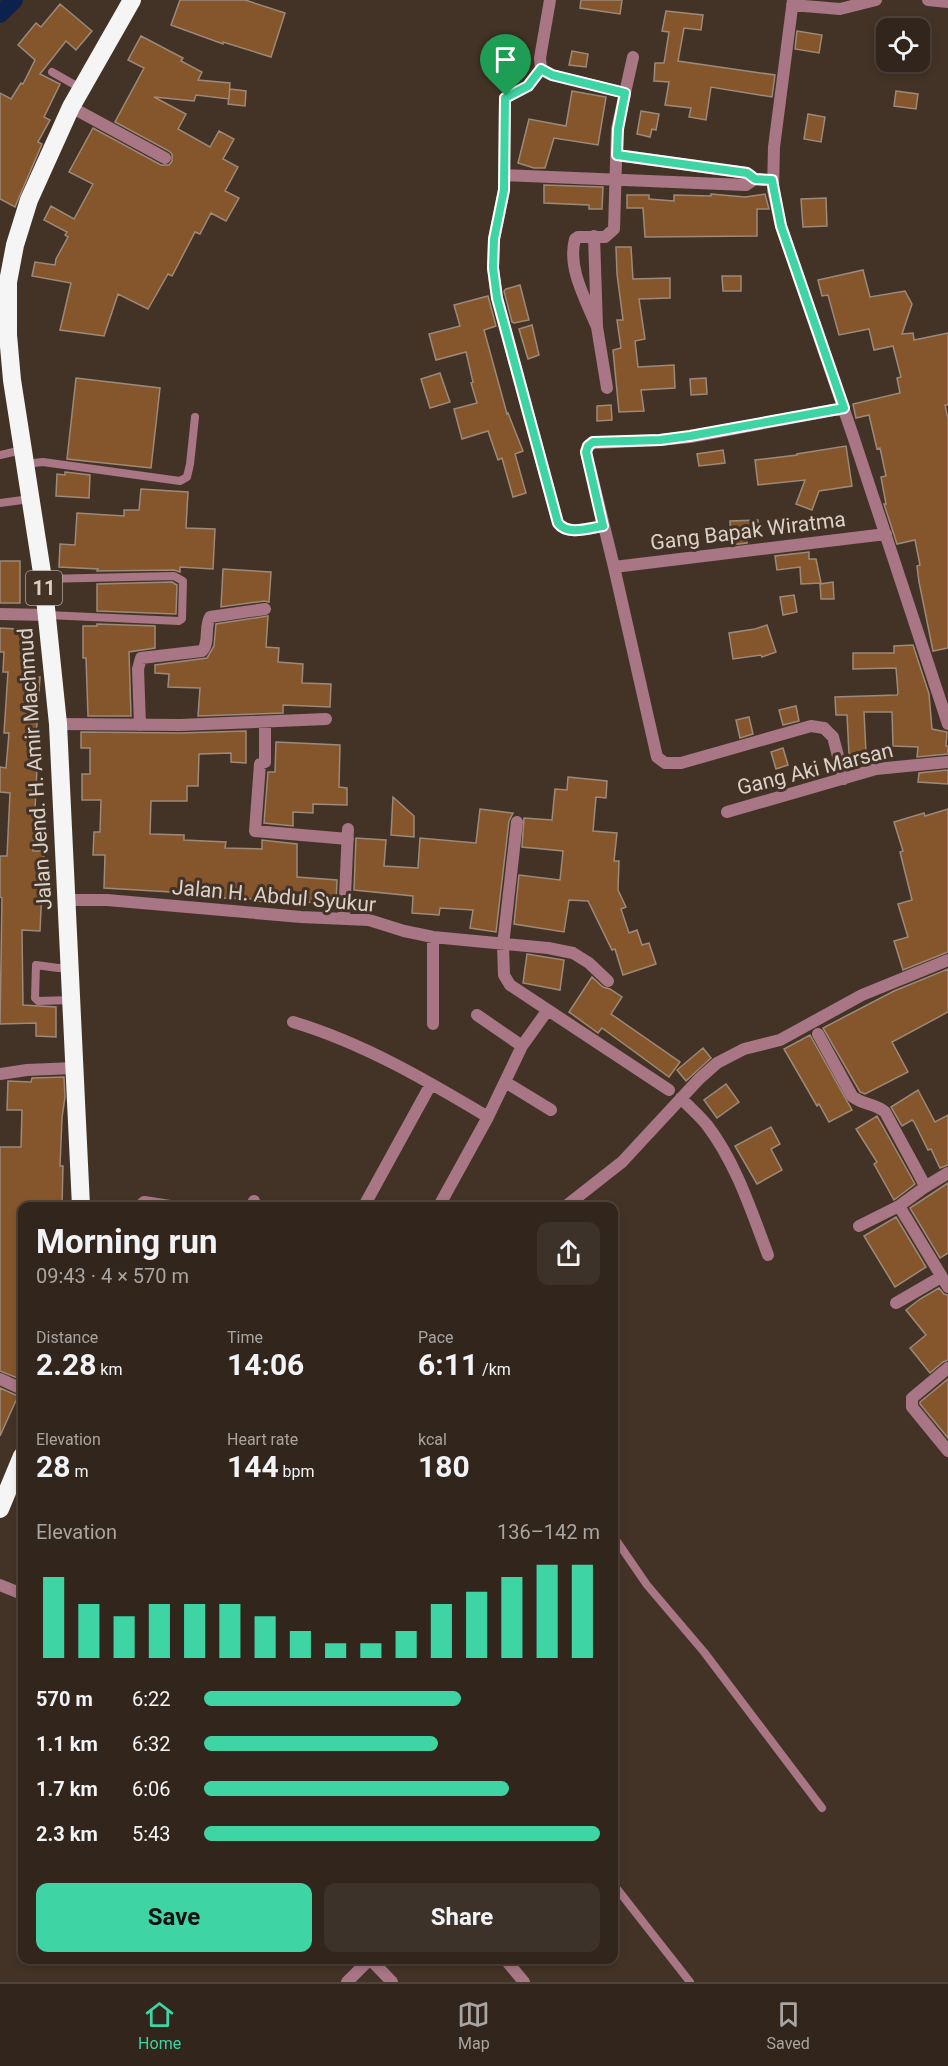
<!DOCTYPE html>
<html lang="en">
<head>
<meta charset="utf-8">
<style>
  :root { --surface:#32261c; --page:#3d3229; --text:#f1f3f6; --muted:#a8a5a3; --line:#4d433b; --accent:#3ed4a3 }
  body { margin:0; font-family:Roboto,sans-serif; background:var(--page); color:var(--text); height:100vh; display:flex; flex-direction:column; font-size:22px; white-space:nowrap }
  * { box-sizing:border-box; margin:0 }
  p { font-size:20px; color:var(--muted) }
  .icon { flex:none; width:33px; height:33px; fill:none; stroke:currentColor; stroke-width:2; stroke-linecap:round; stroke-linejoin:round }
  .map { position:relative; flex:1; overflow:hidden }
  .panel { position:absolute; left:18px; top:1202px; width:600px; height:762px; display:flex; flex-direction:column; background:var(--surface); border-radius:12px; box-shadow:0 3px 9px #0003,0 0 0 2px var(--line) }
  .panel>* { flex:none }
  .tools { position:absolute; left:876px; top:18px; display:grid; gap:12px }
  .tools a { display:grid; place-items:center; width:54px; height:54px; border-radius:12px; background:var(--surface); box-shadow:0 3px 9px #0003,0 0 0 2px var(--line); font-size:30px }
  .pin { position:absolute; display:grid; place-items:center; width:51px; height:51px; color:#fff; margin:-62px -26px; border-radius:50% 50% 50% 0; rotate:-45deg; box-shadow:0 0 6px #0007 }
  .pin .icon { rotate:45deg }
  .round { display:grid; place-items:center; flex:none; width:63px; height:63px; border-radius:12px; background:var(--page) }
  .headline { display:flex; align-items:center; justify-content:space-between; height:102px; padding:0 18px }
  h1 { font-size:33px; font-weight:700; line-height:45px }
  .figures { display:grid; grid-template-columns:repeat(3,1fr); gap:9px; height:102px; padding:6px 18px }
  .figures div { display:grid; align-content:center }
  .figures b { font-size:30px; font-weight:700 }
  .figures small { font-size:16px; font-weight:400 }
  .figures p { font-size:16px }
  .chart { height:168px; padding:12px 18px }
  .chart p { display:flex; justify-content:space-between }
  .chart svg { width:100%; height:108px; margin-top:6px; stroke:var(--accent); stroke-width:6 }
  .cta { display:flex; gap:12px; margin-top:auto; padding:12px 18px }
  .cta a { flex:1; height:69px; border-radius:12px; background:var(--accent); color:#111; font-size:24px; font-weight:700; line-height:69px; text-align:center }
  .cta a+a { background:var(--page); color:var(--text) }
  ul { padding:0 18px; list-style:none; font-size:20px }
  li { display:grid; grid-template-columns:96px 72px 1fr; align-items:center; height:45px }
  li i { height:15px; border-radius:8px; background:var(--accent) }
  .menu { display:flex; justify-content:space-around; align-items:center; height:84px; border-top:2px solid var(--line); background:var(--surface); font-size:16px; color:var(--muted) }
  .menu a { display:grid; justify-items:center; gap:3px }
  .menu .active { color:var(--accent) }
  .map>svg:first-child { display:block }
  .lines { fill:none; stroke-linecap:round; stroke-linejoin:round }
  .canal { stroke:#0d214d; stroke-width:18 }
  .building { fill:#85562b; stroke:#9d897a; stroke-width:1.5 }
  .lane { stroke:#a87684; stroke-width:8 }
  .street { stroke:#a87684; stroke-width:12 }
  .highway { stroke:#f5f5f5; stroke-width:18 }
  .route-casing { stroke:#fff; stroke-width:12 }
  .route { stroke:#3ed4a3; stroke-width:8 }
  .labels { text-anchor:middle; stroke-width:6; stroke-linejoin:round; paint-order:stroke }
  .shield { fill:#433326; stroke:#aea298; stroke-width:1.5 }
  .shield-label { font-size:20px; font-weight:bold; fill:#dcd1c9 }
  .street-label { font-size:21px; fill:#dcd1c9; stroke:#433326 }
</style>
</head>
<body>
<div class="map">
<svg width="948" height="1982" viewBox="0 0 948 1982">
  <rect width="100%" height="100%" fill="#433326"/>
  <g class="lines">
    <path class="canal" d="M 0,14 L 14,0"/>
  </g>
  <path class="building" d="M 180,0 L 245,0 L 285,13 L 271,57 L 223,42 L 223,44 L 171,25 Z
    M 581,0 L 622,0 L 620,14 L 580,8 Z
    M 60,4 L 92,31 L 76,50 L 66,41 L 40,74 L 60,84 L 44,117 L 50,120 L 38,142 L 42,144 L 15,207 L 0,199 L 0,93 L 11,99 L 21,83 L 23,84 L 35,60 L 18,45 L 36,23 L 41,27 Z
    M 666,11 L 703,15 L 701,30 L 684,28 L 678,61 L 775,75 L 772,97 L 711,87 L 706,120 L 689,117 L 691,108 L 665,105 L 669,82 L 654,81 L 655,63 L 664,63 L 669,32 L 662,31 Z
    M 797,31 L 822,35 L 819,53 L 795,49 Z
    M 141,36 L 183,58 L 181,61 L 202,72 L 198,80 L 230,83 L 229,99 L 196,95 L 194,101 L 154,97 L 186,114 L 178,129 L 210,147 L 219,131 L 234,139 L 223,159 L 238,167 L 225,191 L 239,198 L 226,221 L 211,213 L 200,234 L 195,232 L 172,276 L 168,274 L 148,309 L 118,294 L 104,336 L 60,330 L 71,283 L 32,276 L 35,262 L 55,265 L 56,259 L 68,237 L 65,235 L 67,232 L 44,220 L 51,206 L 74,219 L 93,184 L 69,172 L 93,128 L 161,165 L 169,165 L 172,161 L 172,154 L 169,151 L 115,122 L 144,68 L 128,60 Z
    M 572,51 L 588,54 L 586,67 L 569,65 Z
    M 230,89 L 246,91 L 245,106 L 228,104 Z
    M 572,91 L 606,97 L 598,145 L 554,138 L 545,168 L 534,168 L 518,163 L 529,119 L 566,126 Z
    M 896,91 L 918,94 L 916,109 L 894,106 Z
    M 641,111 L 659,114 L 656,130 L 652,129 L 650,137 L 637,134 Z
    M 808,114 L 825,117 L 821,142 L 804,139 Z
    M 544,185 L 603,187 L 602,209 L 589,209 L 589,205 L 544,203 Z
    M 711,194 L 745,197 L 765,194 L 769,209 L 757,209 L 757,236 L 645,237 L 643,208 L 627,208 L 627,195 L 649,195 L 649,199 L 674,201 L 674,195 L 711,196 Z
    M 826,198 L 827,226 L 803,227 L 801,199 Z
    M 616,247 L 631,247 L 633,279 L 670,278 L 670,298 L 639,299 L 645,339 L 635,341 L 638,367 L 674,365 L 675,388 L 641,390 L 644,411 L 619,412 L 613,350 L 621,348 L 617,320 L 623,320 L 617,274 Z
    M 863,270 L 870,297 L 905,291 L 912,304 L 902,334 L 913,333 L 914,340 L 948,333 L 948,405 L 945,405 L 948,418 L 948,648 L 933,651 L 919,582 L 917,566 L 920,565 L 915,540 L 897,544 L 884,504 L 886,504 L 881,477 L 886,476 L 880,448 L 877,449 L 869,415 L 856,418 L 853,404 L 900,393 L 897,378 L 901,377 L 893,346 L 874,350 L 869,329 L 839,335 L 828,295 L 822,296 L 818,280 Z
    M 722,276 L 741,276 L 741,291 L 723,291 Z
    M 520,285 L 529,320 L 514,323 L 512,322 L 504,291 L 506,289 Z
    M 488,296 L 496,326 L 484,330 L 507,414 L 508,413 L 523,451 L 515,454 L 526,493 L 513,497 L 502,458 L 498,460 L 488,431 L 462,439 L 454,409 L 477,403 L 471,383 L 473,382 L 466,352 L 436,360 L 429,334 L 460,326 L 454,305 Z
    M 532,325 L 539,355 L 528,359 L 519,329 Z
    M 440,373 L 450,402 L 430,408 L 421,379 Z
    M 76,378 L 160,388 L 151,468 L 67,459 Z
    M 706,378 L 707,394 L 691,395 L 690,379 Z
    M 611,405 L 612,420 L 597,421 L 597,406 Z
    M 846,446 L 852,486 L 819,491 L 812,510 L 796,504 L 805,480 L 758,485 L 755,460 L 797,455 L 797,454 Z
    M 723,450 L 725,463 L 699,466 L 697,454 Z
    M 65,472 L 90,475 L 89,498 L 56,496 L 57,474 L 65,475 Z
    M 141,489 L 188,492 L 186,528 L 215,529 L 213,569 L 180,567 L 180,572 L 174,570 L 97,571 L 98,569 L 59,567 L 60,544 L 75,545 L 77,513 L 124,516 L 124,510 L 139,510 Z
    M 758,520 L 759,535 L 747,536 L 747,543 L 731,545 L 730,521 Z
    M 809,552 L 809,559 L 816,559 L 821,583 L 801,584 L 800,567 L 777,570 L 775,556 Z
    M 0,561 L 20,561 L 20,603 L 0,603 Z
    M 223,569 L 271,572 L 269,602 L 264,601 L 221,607 Z
    M 172,582 L 177,585 L 176,614 L 97,611 L 97,584 Z
    M 833,582 L 834,599 L 821,599 L 820,584 Z
    M 794,595 L 797,612 L 783,615 L 780,597 Z
    M 268,616 L 266,647 L 279,648 L 278,662 L 303,664 L 302,683 L 331,684 L 330,707 L 283,705 L 283,713 L 198,716 L 200,688 L 168,687 L 169,674 L 155,673 L 155,665 L 207,658 L 214,646 L 216,624 Z
    M 97,624 L 155,626 L 155,648 L 129,652 L 131,716 L 88,716 L 86,658 L 83,658 L 83,626 L 97,626 Z
    M 767,625 L 776,652 L 762,657 L 761,655 L 733,659 L 729,633 L 755,629 Z
    M 0,628 L 33,630 L 31,677 L 40,677 L 34,769 L 37,769 L 33,851 L 44,851 L 41,909 L 40,931 L 22,930 L 23,1005 L 56,1007 L 56,1037 L 36,1036 L 36,1023 L 0,1024 L 2,898 L 0,897 L 0,856 L 7,856 L 10,793 L 0,792 L 0,767 L 6,768 L 9,733 L 4,733 L 8,672 L 3,672 L 4,652 L 0,652 Z
    M 913,645 L 929,694 L 932,729 L 947,732 L 946,746 L 948,746 L 948,754 L 917,757 L 918,747 L 893,746 L 892,712 L 864,712 L 866,753 L 849,754 L 847,715 L 836,715 L 835,697 L 897,695 L 898,693 L 896,668 L 853,669 L 853,653 L 894,653 L 894,646 Z
    M 796,706 L 799,721 L 783,725 L 779,710 Z
    M 749,717 L 753,734 L 740,738 L 736,720 Z
    M 246,731 L 246,763 L 231,762 L 231,753 L 199,754 L 198,786 L 187,786 L 187,801 L 151,801 L 150,834 L 184,835 L 184,840 L 226,842 L 225,848 L 262,849 L 262,840 L 297,844 L 297,877 L 337,880 L 336,903 L 253,901 L 253,899 L 220,898 L 220,893 L 171,892 L 104,888 L 105,855 L 93,855 L 94,832 L 100,832 L 101,800 L 82,800 L 82,774 L 90,774 L 90,748 L 81,748 L 81,732 L 180,733 Z
    M 276,742 L 340,745 L 339,787 L 347,788 L 347,805 L 313,804 L 313,813 L 293,812 L 293,826 L 264,823 L 268,772 L 275,772 Z
    M 783,748 L 788,765 L 776,769 L 771,752 Z
    M 948,770 L 948,784 L 918,782 L 919,773 Z
    M 568,777 L 607,781 L 606,798 L 596,797 L 593,831 L 617,833 L 614,861 L 619,861 L 618,890 L 626,907 L 621,909 L 629,933 L 637,930 L 642,945 L 649,943 L 656,964 L 623,975 L 615,949 L 612,950 L 588,901 L 569,900 L 564,932 L 514,924 L 519,875 L 560,880 L 563,851 L 522,847 L 524,818 L 552,820 L 555,789 L 567,790 Z
    M 393,797 L 414,816 L 414,837 L 391,835 Z
    M 480,809 L 513,813 L 509,821 L 496,932 L 470,928 L 473,910 L 440,908 L 439,915 L 412,913 L 413,896 L 354,890 L 356,838 L 386,840 L 384,866 L 418,868 L 420,838 L 476,843 Z
    M 948,809 L 948,952 L 903,970 L 894,941 L 908,937 L 898,904 L 912,900 L 900,852 L 903,851 L 894,822 L 924,813 L 925,816 Z
    M 527,954 L 564,960 L 560,990 L 523,983 Z
    M 948,969 L 948,1012 L 892,1042 L 908,1072 L 865,1094 L 860,1092 L 823,1028 L 894,991 Z
    M 592,977 L 603,987 L 610,989 L 622,997 L 611,1014 L 680,1062 L 669,1077 L 602,1028 L 598,1033 L 569,1012 Z
    M 810,1035 L 852,1110 L 829,1122 L 819,1104 L 817,1106 L 784,1049 Z
    M 703,1048 L 711,1058 L 686,1081 L 677,1070 Z
    M 64,1077 L 65,1097 L 62,1118 L 60,1166 L 63,1166 L 62,1206 L 22,1206 L 21,1270 L 22,1270 L 22,1380 L 0,1371 L 0,1147 L 21,1147 L 22,1110 L 7,1110 L 8,1081 L 31,1082 L 32,1078 Z
    M 726,1084 L 739,1102 L 717,1118 L 704,1100 Z
    M 918,1090 L 935,1122 L 948,1115 L 948,1165 L 940,1168 L 931,1149 L 928,1150 L 914,1122 L 912,1120 L 902,1126 L 891,1107 Z
    M 877,1116 L 915,1184 L 894,1200 L 874,1164 L 877,1162 L 856,1129 Z
    M 771,1127 L 780,1144 L 771,1149 L 782,1170 L 757,1184 L 735,1146 Z
    M 948,1183 L 948,1253 L 940,1258 L 910,1208 Z
    M 896,1217 L 926,1267 L 895,1287 L 864,1236 Z
    M 939,1288 L 944,1294 L 948,1295 L 948,1360 L 943,1362 L 930,1373 L 910,1348 L 926,1335 L 906,1310 L 920,1299 Z
    M 948,1379 L 948,1438 L 920,1404 L 920,1402 Z
    M 0,1388 L 18,1396 L 0,1436 Z"/>
  <g class="lines">
    <path class="lane" d="M 52,72 L 82,89
      M 0,455 L 22,450
      M 25,464 L 43,462 L 180,481 L 187,477 L 190,464 L 195,417
      M 0,503 L 30,499
      M 43,579 L 174,576 L 183,581 L 182,619 L 179,621 L 47,615
      M 69,968 L 58,968 L 36,965 L 35,998 L 38,1001 L 71,1000
      M 614,1537 L 647,1585 L 704,1652 L 822,1808
      M 614,1885 L 690,1982"/>
    <path class="street" d="M 550,0 L 540,58 L 541,69 L 552,75 L 625,93
      M 793,0 L 774,147 L 773,190 L 781,226 L 852,433 L 948,724
      M 928,0 L 948,2
      M 792,5 L 840,9 L 876,0
      M 541,69 L 528,86 L 505,98 L 504,190 L 494,239 L 493,268 L 497,298 L 558,523 C 568,536 589,528 603,526
      M 71,107 L 165,158
      M 617,155 L 747,173 L 755,179 L 763,180
      M 504,175 L 746,185 L 755,179
      M 594,236 L 597,327 L 607,388
      M 597,327 C 586,300 567,268 575,239 L 578,237 L 605,237 L 614,229 L 617,129 L 633,57
      M 844,408 L 690,437 L 660,440 L 593,443 L 588,446 L 586,452 L 614,567 L 657,757 L 665,763 L 681,763 L 811,726 L 824,728 L 833,737 L 844,779
      M 614,567 L 886,534
      M 0,614 L 47,615
      M 265,722 L 265,762 L 260,764 L 255,831 L 348,839
      M 58,724 L 180,725 L 326,719
      M 140,725 L 138,669 L 141,658 L 202,651 C 210,643 204,628 210,617 L 265,609
      M 727,812 L 876,769 L 948,762
      M 517,822 L 503,945 L 504,975 L 510,985 L 669,1090
      M 67,900 L 107,900 L 301,917 L 369,920 L 404,931 L 433,937 L 548,948 L 573,953 L 589,963 L 608,981
      M 344,918 L 348,829
      M 477,1015 L 522,1046
      M 293,1022 C 363,1043 426,1080 488,1117
      M 433,1024 L 433,937
      M 818,1034 L 852,1096 C 862,1105 875,1103 885,1112 L 922,1180 L 925,1187 L 899,1206 L 948,1287
      M 0,1074 L 27,1070 L 74,1068
      M 505,1082 L 551,1110
      M 681,1098 C 689,1107 699,1115 707,1125 C 736,1163 751,1210 768,1255
      M 925,1187 L 948,1173
      M 140,1206 L 144,1202 L 170,1206
      M 251,1206 L 254,1201
      M 364,1206 L 431,1084
      M 439,1206 L 488,1117 L 522,1046 L 547,1011
      M 566,1206 L 622,1162 L 699,1079 L 717,1063 L 744,1049 L 780,1040 L 862,995 L 948,960
      M 859,1226 L 899,1206
      M 896,1303 L 941,1277
      M 948,1368 L 912,1398 L 912,1407 L 948,1451
      M 0,1379 L 22,1389
      M 0,1585 L 22,1594
      M 370,1959 L 392,1982
      M 505,1959 L 524,1982
      M 347,1982 L 370,1959"/>
    <path class="highway" d="M 81,1206 L 58,724 L 43,579 L 12,380 L 8,335 L 8,282 L 15,245 L 29,200 L 71,107 L 132,0
      M 0,1509 L 22,1456"/>
  </g>
  <g class="lines">
    <defs>
      <path id="route" d="M 541,69 L 552,75 L 625,93 L 618,129 L 617,155 L 747,173 L 755,179 L 772,180 L 781,226 L 844,408 L 690,436 L 660,440 L 593,442 L 588,446 L 586,452 L 603,526 C 589,528 568,536 558,523 L 497,298 L 493,268 L 494,239 L 504,190 L 505,98 L 528,86 Z"/>
    </defs>
    <use href="#route" class="route-casing"/>
    <use href="#route" class="route"/>
  </g>
  <g class="labels">
    <rect class="shield" x="26" y="571" width="36" height="34" rx="4.5"/>
    <g class="shield-label">
      <text x="44" y="595">11</text>
    </g>
    <g class="street-label">
      <text transform="translate(748 531) rotate(-7)" y="7">Gang Bapak Wiratma</text>
      <text transform="translate(35 769) rotate(-94)" y="7">Jalan Jend. H. Amir Machmud</text>
      <text transform="translate(815 769) rotate(-14)" y="7">Gang Aki Marsan</text>
      <text transform="translate(274 896) rotate(5)" y="7">Jalan H. Abdul Syukur</text>
    </g>
  </g>
</svg>
<div class="tools">
<a><svg class="icon" aria-label="locate" viewBox="0 0 24 24"><circle cx="12" cy="12" r="6"/><path d="M12 2v4M12 18v4M2 12h4M18 12h4"/></svg></a>
</div>
<div class="pin" style="left:506px;top:96px;background:#1e9e55"><svg class="icon" aria-label="arrive" viewBox="0 0 24 24"><path d="M6 21V4h12l-3 4 3 4H6"/></svg></div>
<section class="panel">
<div class="headline"><div><h1>Morning run</h1><p>09:43 · 4 × 570 m</p></div><a class="round"><svg class="icon" aria-label="share" viewBox="0 0 24 24"><path d="M12 15V3M7 8l5-5 5 5M5 13v7h14v-7"/></svg></a></div>
<div class="figures">
<div><p>Distance</p><b>2.28<small> km</small></b></div>
<div><p>Time</p><b>14:06</b></div>
<div><p>Pace</p><b>6:11<small> /km</small></b></div>
</div>
<div class="figures">
<div><p>Elevation</p><b>28<small> m</small></b></div>
<div><p>Heart rate</p><b>144<small> bpm</small></b></div>
<div><p>kcal</p><b>180</b></div>
</div>
<div class="chart"><p><span>Elevation</span>136–142 m</p>
<svg viewBox="0 0 160 44" preserveAspectRatio="none"><path d="M5 44V11M15 44V22M25 44V27M35 44V22M45 44V22M55 44V22M65 44V27M75 44V33M85 44V38M95 44V38M105 44V33M115 44V22M125 44V17M135 44V11M145 44V6M155 44V6"/></svg>
</div>
<ul>
<li><b>570 m</b>6:22<i style="width:65%"></i></li>
<li><b>1.1 km</b>6:32<i style="width:59%"></i></li>
<li><b>1.7 km</b>6:06<i style="width:77%"></i></li>
<li><b>2.3 km</b>5:43<i style="width:100%"></i></li>
</ul>
<div class="cta"><a>Save</a><a>Share</a></div>
</section>
</div>
<nav class="menu">
<a class="active"><svg class="icon" aria-label="home" viewBox="0 0 24 24"><path d="M3 11l9-7 9 7M6 9v11h12V9"/></svg>Home</a>
<a><svg class="icon" aria-label="map" viewBox="0 0 24 24"><path d="M3 6l6-2 6 2 6-2v14l-6 2-6-2-6 2zM9 4v14M15 6v14"/></svg>Map</a>
<a><svg class="icon" aria-label="saved" viewBox="0 0 24 24"><path d="M7 4h10v16l-5-4-5 4z"/></svg>Saved</a>
</nav>
</body>
</html>
